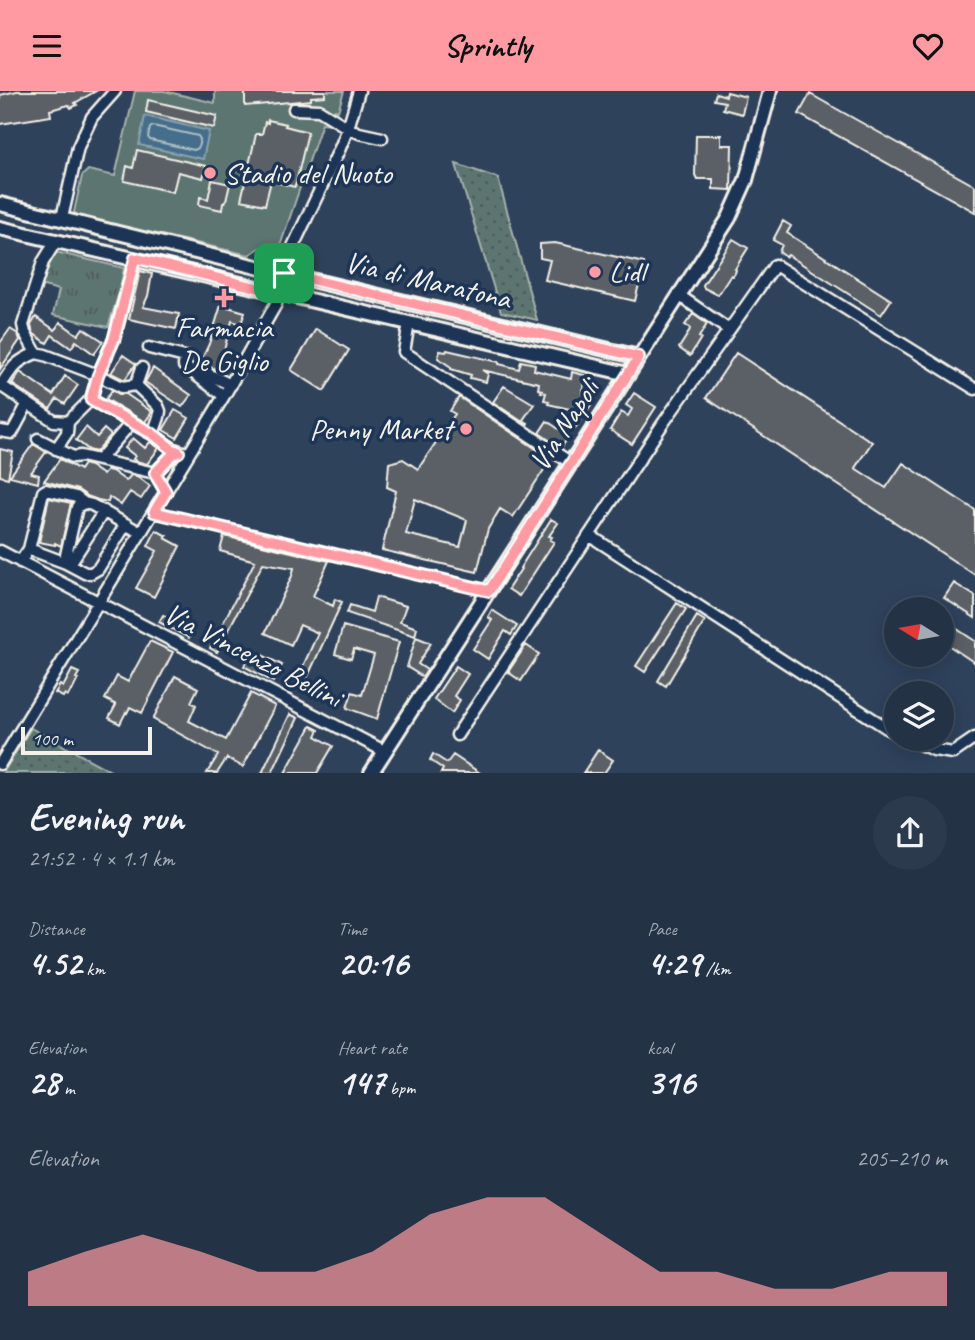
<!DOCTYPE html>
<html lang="en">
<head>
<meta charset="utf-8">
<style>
  :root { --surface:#233245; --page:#2b3a4c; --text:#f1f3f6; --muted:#a3aab3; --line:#404d5e; --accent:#ff9aa2 }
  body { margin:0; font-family:Caveat,sans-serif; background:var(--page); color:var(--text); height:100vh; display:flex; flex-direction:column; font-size:26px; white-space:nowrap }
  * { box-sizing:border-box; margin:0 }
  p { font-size:23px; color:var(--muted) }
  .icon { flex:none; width:38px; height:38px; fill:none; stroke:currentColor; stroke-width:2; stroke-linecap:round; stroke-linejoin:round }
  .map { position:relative; height:682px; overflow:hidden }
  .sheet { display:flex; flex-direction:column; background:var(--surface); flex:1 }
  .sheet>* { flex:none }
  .needle { width:46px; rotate:281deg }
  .fabs { position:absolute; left:884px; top:506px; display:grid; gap:14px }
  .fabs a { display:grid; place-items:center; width:70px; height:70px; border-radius:50%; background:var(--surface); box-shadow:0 4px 18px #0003,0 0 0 2px var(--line); font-size:35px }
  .scale { position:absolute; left:21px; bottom:18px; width:131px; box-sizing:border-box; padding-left:7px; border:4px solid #f4f1e8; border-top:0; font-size:19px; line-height:24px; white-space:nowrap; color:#f4f1e8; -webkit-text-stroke:5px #1d3557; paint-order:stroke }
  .pin { position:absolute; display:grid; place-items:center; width:60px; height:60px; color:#fff; margin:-30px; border-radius:14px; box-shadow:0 4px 10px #0006 }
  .round { display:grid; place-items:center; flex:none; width:74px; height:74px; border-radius:37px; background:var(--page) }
  .head { display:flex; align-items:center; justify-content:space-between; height:119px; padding:0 28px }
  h1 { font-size:38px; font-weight:700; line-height:52px }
  .figures { display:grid; grid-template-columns:repeat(3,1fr); gap:10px; height:119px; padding:7px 28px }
  .figures div { display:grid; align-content:center }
  .figures b { font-size:35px; font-weight:700 }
  .figures small { font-size:19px; font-weight:400 }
  .figures p { font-size:19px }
  .chart { height:196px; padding:14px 28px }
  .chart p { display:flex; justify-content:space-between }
  .chart svg { width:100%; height:126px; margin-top:7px; fill:var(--accent); opacity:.7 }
  header { display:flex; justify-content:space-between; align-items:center; height:91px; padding:0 28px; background:var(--accent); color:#111; font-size:32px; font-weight:700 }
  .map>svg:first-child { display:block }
  .grass { fill:url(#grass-dots); stroke:#a8b2ac; stroke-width:2 }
  .park { fill:url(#park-tufts); stroke:#a8b2ac; stroke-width:2 }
  .pitch { fill:#5b7471; stroke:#a8b2ac; stroke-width:2 }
  .water { fill:#446e8c; stroke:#8aa2b1; stroke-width:2 }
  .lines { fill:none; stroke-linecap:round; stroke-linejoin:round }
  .shore { stroke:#aebdc3; stroke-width:2 }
  .building { fill:#5a6066; stroke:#f4f1e8; stroke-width:2; fill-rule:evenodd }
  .minor-casing { stroke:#f4f1e8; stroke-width:15 }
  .major-casing { stroke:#f4f1e8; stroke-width:18 }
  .minor { stroke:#1d3557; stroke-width:10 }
  .major { stroke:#1d3557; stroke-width:12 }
  .route-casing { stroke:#fff; stroke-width:14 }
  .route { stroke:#ff9aa2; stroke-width:9 }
  .poi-dot { fill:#ff9aa2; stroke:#1d3557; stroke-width:2.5 }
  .labels { text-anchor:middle; stroke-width:7; stroke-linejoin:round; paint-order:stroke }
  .poi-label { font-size:30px; fill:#f4f1e8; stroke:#1d3557; text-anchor:start }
  .street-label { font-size:30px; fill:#f4f1e8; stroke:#1d3557 }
</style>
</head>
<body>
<header><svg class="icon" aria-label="menu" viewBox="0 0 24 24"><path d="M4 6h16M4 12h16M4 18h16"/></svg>Sprintly<svg class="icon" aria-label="heart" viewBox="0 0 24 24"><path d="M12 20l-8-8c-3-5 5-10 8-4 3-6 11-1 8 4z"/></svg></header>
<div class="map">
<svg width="975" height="682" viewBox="0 0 975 682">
  <defs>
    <pattern id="grass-dots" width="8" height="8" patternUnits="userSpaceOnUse" patternTransform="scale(1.75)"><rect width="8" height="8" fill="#5b7471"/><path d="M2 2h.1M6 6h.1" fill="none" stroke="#515c59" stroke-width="1.8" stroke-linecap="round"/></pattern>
    <pattern id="park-tufts" width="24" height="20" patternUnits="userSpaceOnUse" patternTransform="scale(1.75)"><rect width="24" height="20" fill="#5b7471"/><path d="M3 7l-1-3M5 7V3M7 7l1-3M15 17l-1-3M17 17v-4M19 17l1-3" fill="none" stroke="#515c59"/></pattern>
  </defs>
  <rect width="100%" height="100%" fill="#2f425c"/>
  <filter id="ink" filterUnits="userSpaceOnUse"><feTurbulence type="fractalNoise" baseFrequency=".0143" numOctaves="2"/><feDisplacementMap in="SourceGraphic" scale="14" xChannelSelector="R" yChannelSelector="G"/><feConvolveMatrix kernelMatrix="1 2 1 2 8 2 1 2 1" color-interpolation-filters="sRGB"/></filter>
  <g filter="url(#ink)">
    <path class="grass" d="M 456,73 L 498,87 L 537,229 L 501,221 Z
      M 31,637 L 38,641 L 114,682 L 3,682 Z"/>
    <path class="park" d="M 55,161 L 124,177 L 120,199 L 108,236 L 53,224 L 59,199 L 40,194 Z"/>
    <path class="pitch" d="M 135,0 L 164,0 L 215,12 L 215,0 L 344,0 L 338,20 L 335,19 L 331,33 L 322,32 L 278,161 L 261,156 L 249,164 L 78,125 L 74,121 L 82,85 L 88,79 L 115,85 Z"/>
    <path class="water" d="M 145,25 L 209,40 L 203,68 L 139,54 Z"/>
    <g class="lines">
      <path class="shore" d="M 153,35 L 198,45 L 200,48 L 198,57 L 194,59 L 150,49 L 148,46 L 150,37 Z"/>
    </g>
    <path class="building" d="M 17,0 L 96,0 L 75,12 L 77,14 L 71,17 L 69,14 L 50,19 L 51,25 L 0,33 L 0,4 Z
      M 245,0 L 325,0 L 325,5 L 311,6 L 311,9 L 245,15 Z
      M 727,1 L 746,6 L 742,23 L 723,18 L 725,11 L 714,9 L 716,2 L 726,5 Z
      M 810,3 L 975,95 L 975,121 L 799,23 Z
      M 148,9 L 217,25 L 214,37 L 146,21 Z
      M 268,29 L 286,33 L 285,35 L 308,41 L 295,96 L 271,90 L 265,114 L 241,109 L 256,43 L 262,43 L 265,31 L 268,32 Z
      M 696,44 L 721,44 L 721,54 L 732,54 L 731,99 L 713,98 L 713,88 L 697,88 L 695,84 Z
      M 137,59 L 206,75 L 203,87 L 178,81 L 173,101 L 124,90 L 127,75 L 133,77 Z
      M 212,89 L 230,93 L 226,110 L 223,112 L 222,119 L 199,114 L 200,106 L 208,108 Z
      M 783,130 L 791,135 L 787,142 L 891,209 L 881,224 L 788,164 L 786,166 L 779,161 L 782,154 L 773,149 Z
      M 733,148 L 748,157 L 735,178 L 736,179 L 735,182 L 733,185 L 731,184 L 718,204 L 704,197 L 703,194 Z
      M 555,152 L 644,172 L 635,210 L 545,189 L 550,169 L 540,167 L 540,153 Z
      M 140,180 L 152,183 L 148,205 L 143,216 L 179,223 L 176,238 L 129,228 Z
      M 221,214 L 245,221 L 241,233 L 232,230 L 224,259 L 215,278 L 206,275 L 200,278 L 198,276 L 209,253 Z
      M 693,223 L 707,233 L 699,246 L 701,247 L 690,265 L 679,257 L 689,241 L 690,237 L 685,234 Z
      M 36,226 L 55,239 L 60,231 L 78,244 L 83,237 L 103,250 L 94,263 L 76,250 L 71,257 L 52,244 L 47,252 L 34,243 L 32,239 L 31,234 Z
      M 10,238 L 18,243 L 20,249 L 0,278 L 0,252 Z
      M 316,238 L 349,259 L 324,300 L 291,279 Z
      M 447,259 L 499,271 L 499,273 L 519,278 L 521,270 L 535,273 L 534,279 L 571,288 L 572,281 L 584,284 L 583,303 L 595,308 L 574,339 L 569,336 L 570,318 L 548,313 L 549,310 L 544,309 L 546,302 L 541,301 L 542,299 L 538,298 L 539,292 L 482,279 L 488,283 L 486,291 L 470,287 L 471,284 L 451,278 L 451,276 L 438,267 L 440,260 L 446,261 Z
      M 736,262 L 872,351 L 855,377 L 886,397 L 903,372 L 975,419 L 975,484 L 706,307 Z
      M 123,264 L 136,273 L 125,288 L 123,288 L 111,282 Z
      M 153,277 L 191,304 L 182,316 L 145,291 Z
      M 20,281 L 53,304 L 65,285 L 78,294 L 65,313 L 57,308 L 50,318 L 12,293 Z
      M 504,295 L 534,313 L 523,329 L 528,332 L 527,334 L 493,311 Z
      M 112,299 L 119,303 L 126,303 L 152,321 L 145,331 L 106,308 Z
      M 634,302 L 656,316 L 632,353 L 610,339 L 621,321 L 628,325 L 632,318 L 626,314 Z
      M 459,306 L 551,368 L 513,426 L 500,418 L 488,438 L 477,481 L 382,459 L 396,400 L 387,396 L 389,372 L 403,368 L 418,378 L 455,323 L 450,320 ZM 415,408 L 467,429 L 460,456 L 406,443 Z
      M 175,319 L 189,327 L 177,347 L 163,339 Z
      M 547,330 L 569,345 L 561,357 L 539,342 Z
      M 86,336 L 97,346 L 104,338 L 111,344 L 96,361 L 89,359 L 76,349 Z
      M 133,347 L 145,357 L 150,351 L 159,357 L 147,373 L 136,370 L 133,368 L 135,365 L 125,357 Z
      M 33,353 L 46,361 L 31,382 L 39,384 L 38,392 L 10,385 Z
      M 0,358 L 13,361 L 8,387 L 0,385 Z
      M 60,368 L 80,379 L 84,373 L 90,375 L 103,384 L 107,379 L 112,380 L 126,390 L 131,384 L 137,385 L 150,395 L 141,408 L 130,401 L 121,414 L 109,406 L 108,411 L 98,409 L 87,405 L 78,399 L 44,390 Z
      M 49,407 L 71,412 L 61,455 L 55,452 L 55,454 L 39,451 Z
      M 551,428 L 558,432 L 549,445 L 552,446 L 550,449 L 554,451 L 519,505 L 508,498 L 521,478 L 520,477 Z
      M 156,439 L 167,445 L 165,447 L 180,455 L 154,506 L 136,497 L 157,460 L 148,455 Z
      M 224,445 L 329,470 L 313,505 L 333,515 L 335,508 L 342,511 L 303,596 L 295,593 L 318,542 L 300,534 L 291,554 L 265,542 L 292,485 L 294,477 L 263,472 L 217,561 L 210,557 L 255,470 L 220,460 Z
      M 954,492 L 975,505 L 975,527 L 944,507 Z
      M 376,506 L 406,515 L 400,531 L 417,537 L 415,545 L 347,522 L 350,514 L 372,521 Z
      M 677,512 L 686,518 L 645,581 L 636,575 Z
      M 492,519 L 517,535 L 511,544 L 505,540 L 488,568 L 473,558 L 492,529 L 488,526 Z
      M 163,524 L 193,540 L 189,547 L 159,531 Z
      M 697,525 L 705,530 L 666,595 L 658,590 Z
      M 942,528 L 975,550 L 975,572 L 942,550 Z
      M 343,535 L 399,551 L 377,628 L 347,617 L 352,601 L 362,604 L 374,564 L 354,558 L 351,568 L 335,563 Z
      M 416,546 L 431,552 L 418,573 L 427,579 L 423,586 L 407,576 Z
      M 150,550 L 173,561 L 142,622 L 130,616 L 127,622 L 126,621 L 120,633 L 109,627 L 116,614 L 105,608 L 117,585 L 128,591 Z
      M 526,554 L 539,563 L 521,590 L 508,581 Z
      M 252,559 L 282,574 L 273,591 L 244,575 Z
      M 456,575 L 468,583 L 454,605 L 460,609 L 452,622 L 434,608 Z
      M 72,579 L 79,582 L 76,587 L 78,588 L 72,600 L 71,599 L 68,605 L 65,603 L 63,606 L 55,602 L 60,594 L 63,596 Z
      M 175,585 L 198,597 L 191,611 L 196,614 L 189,630 L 226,649 L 251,602 L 275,615 L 243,676 L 227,667 L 217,682 L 207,682 L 218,664 L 153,628 Z
      M 290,623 L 298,627 L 272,682 L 262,682 Z
      M 311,635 L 319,639 L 316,645 L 333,655 L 317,682 L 285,682 Z
      M 598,659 L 613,669 L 604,682 L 583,682 Z
      M 433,663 L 447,672 L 453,664 L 480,682 L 441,682 L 443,678 L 430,669 Z"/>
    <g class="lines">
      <defs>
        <path id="minor" d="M 294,18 L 319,19 L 348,37 L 359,42 L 382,47
          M 62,127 L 78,56 L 92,26 L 115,0
          M 56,150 L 43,171 L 23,234 L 25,242 L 36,262 L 45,264 L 98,284 L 122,296 L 136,294
          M 680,205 L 729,239
          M 409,232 L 404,261 L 571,372
          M 149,257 L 185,266 L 184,275 L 224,305
          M 142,277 L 136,294 L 158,315 L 160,320 L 159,326 L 153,343
          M 206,282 L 231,294
          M 0,294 L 54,330 L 68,331
          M 1,294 C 13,276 15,271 36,262
          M 91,308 C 110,320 130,331 150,342 C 165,350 170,360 189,362
          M 0,340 L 12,342 L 28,312
          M 38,348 L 73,366 L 81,365 L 155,382 L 166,401
          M 56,358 L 67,342 L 68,331 L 91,308 L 98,284 L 114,248 L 135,168
          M 99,369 L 131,332
          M 155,382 L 172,364 L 179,361
          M 154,421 L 489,500
          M 589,444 L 896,643
          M 29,458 L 66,472 L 85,482 L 91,482 L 98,478 L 126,433
          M 0,460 L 384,660
          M 20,471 L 29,458 L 43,401 L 46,399 L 76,406 L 84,412
          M 66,472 L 66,464 L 77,416 L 84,412 L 92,414 L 141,442
          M 66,472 L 73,468 L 104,420
          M 457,644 L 664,331 L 775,174 L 975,298
          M 907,648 L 934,659 L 953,662 L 975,647
          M 0,673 L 224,305 L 276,213 L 288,166 L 340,57 L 348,37 L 359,0"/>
        <path id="major" d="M 0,113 L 273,180 L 639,266
          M 0,137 L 628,283
          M 371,682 L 729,127 L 746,89 L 770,0"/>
      </defs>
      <use href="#minor" class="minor-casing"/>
      <use href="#major" class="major-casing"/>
      <use href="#minor" class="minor"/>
      <use href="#major" class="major"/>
    </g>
  </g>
  <g class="lines" filter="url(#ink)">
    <defs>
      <path id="route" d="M 135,167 L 279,202 L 284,182 L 639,266 L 489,500 L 154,421 L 166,401 L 155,382 L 172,364 L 179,361 L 172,358 L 153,343 L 91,309 L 98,284 L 114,248 Z"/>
    </defs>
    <use href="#route" class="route-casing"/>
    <use href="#route" class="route"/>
  </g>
  <g class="poi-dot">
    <circle cx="210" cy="82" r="7"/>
    <circle cx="595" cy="181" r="7"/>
    <path d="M220.5 196.5h7v7h7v7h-7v7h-7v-7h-7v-7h7z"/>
    <circle cx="466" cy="338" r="7"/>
  </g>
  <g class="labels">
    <g class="poi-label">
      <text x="224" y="92">Stadio del Nuoto</text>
      <text x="609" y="191">Lidl</text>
      <text x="224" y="246" text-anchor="middle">Farmacia<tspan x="224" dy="34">De Giglio</tspan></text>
      <text x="452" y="348" text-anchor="end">Penny Market</text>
    </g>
    <g class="street-label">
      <text transform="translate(428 189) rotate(13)" y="10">Via di Maratona</text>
      <text transform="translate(564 334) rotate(-57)" y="10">Via Napoli</text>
      <text transform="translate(253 564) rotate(27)" y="10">Via Vincenzo Bellini</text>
    </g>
  </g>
</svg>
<div class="fabs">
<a><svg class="needle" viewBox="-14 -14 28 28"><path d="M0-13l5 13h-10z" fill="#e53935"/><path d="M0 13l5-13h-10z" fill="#a3aab3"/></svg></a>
<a><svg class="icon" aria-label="layers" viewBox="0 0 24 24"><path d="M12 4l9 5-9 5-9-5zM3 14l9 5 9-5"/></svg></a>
</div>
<div class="scale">100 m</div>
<div class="pin" style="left:284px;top:182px;background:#1e9e55"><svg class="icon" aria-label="arrive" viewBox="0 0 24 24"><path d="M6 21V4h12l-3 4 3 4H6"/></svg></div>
</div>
<section class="sheet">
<div class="head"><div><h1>Evening run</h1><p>21:52 · 4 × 1.1 km</p></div><a class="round"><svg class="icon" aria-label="share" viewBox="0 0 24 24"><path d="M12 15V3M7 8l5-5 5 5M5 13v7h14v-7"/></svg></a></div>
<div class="figures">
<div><p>Distance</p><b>4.52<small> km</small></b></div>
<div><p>Time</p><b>20:16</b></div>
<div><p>Pace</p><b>4:29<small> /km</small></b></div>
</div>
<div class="figures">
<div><p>Elevation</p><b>28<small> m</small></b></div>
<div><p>Heart rate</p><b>147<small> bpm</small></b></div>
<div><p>kcal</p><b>316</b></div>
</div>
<div class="chart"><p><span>Elevation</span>205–210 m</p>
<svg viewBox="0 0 160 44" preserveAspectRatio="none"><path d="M0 44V32L10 25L20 19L30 25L40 32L50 32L60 25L70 12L80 6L90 6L100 19L110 32L120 32L130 38L140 38L150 32L160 32V44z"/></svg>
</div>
</section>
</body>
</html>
